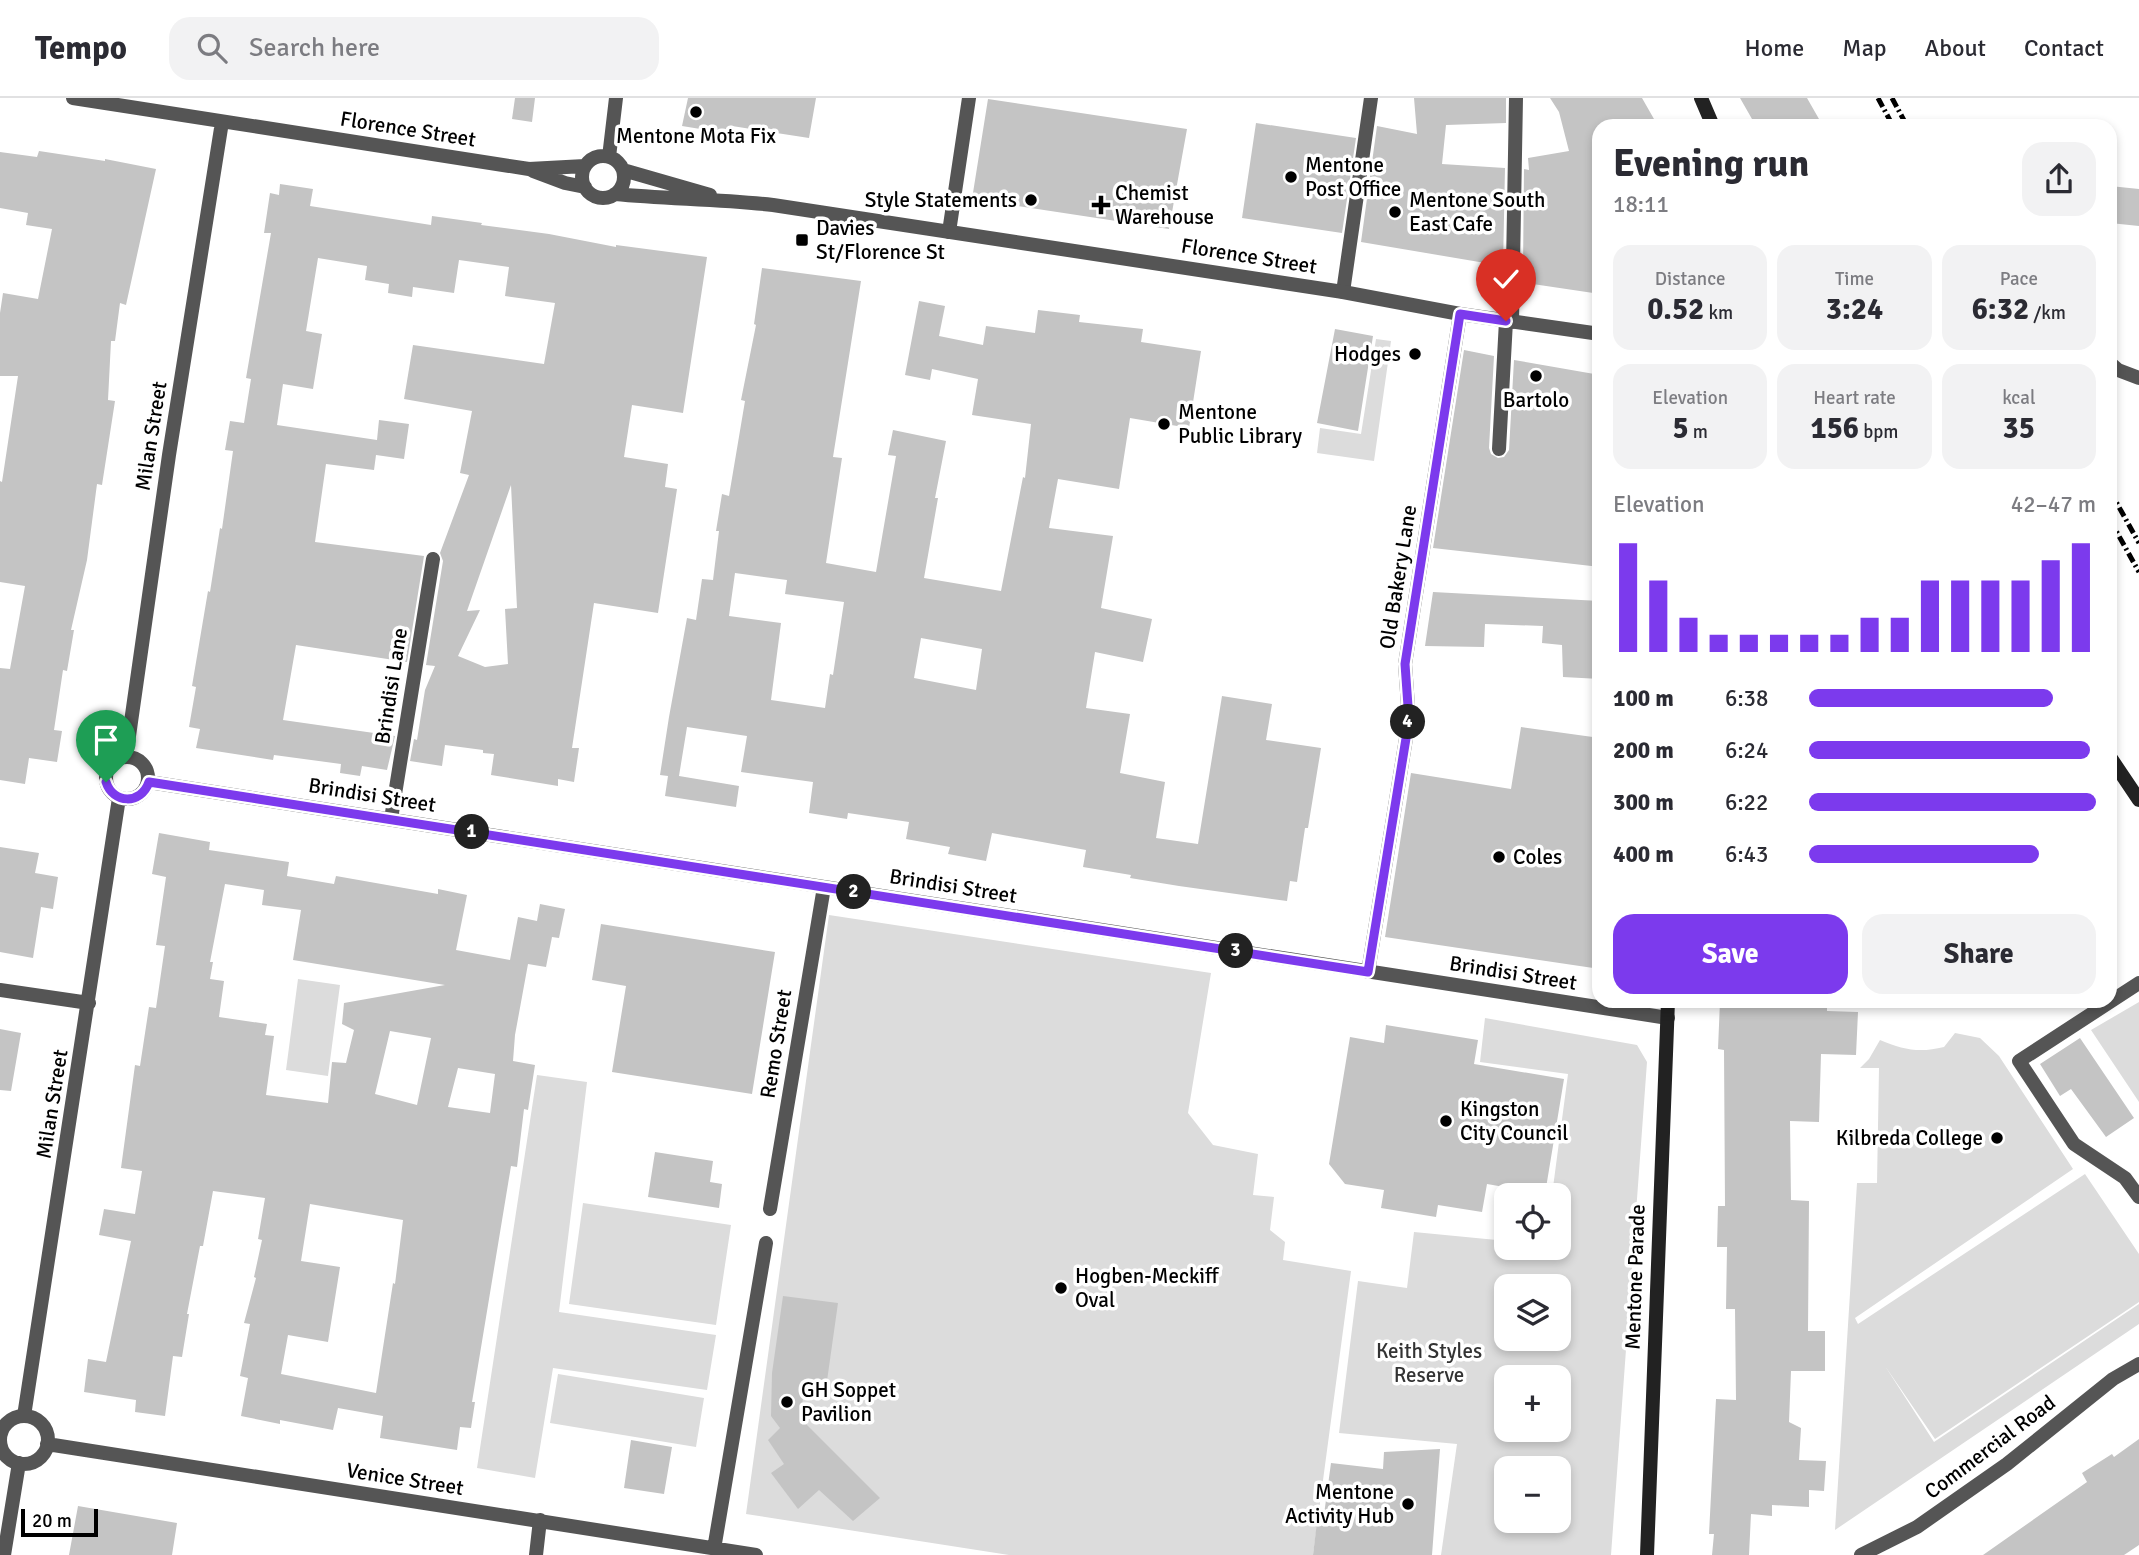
<!DOCTYPE html>
<html lang="en">
<head>
<meta charset="utf-8">
<style>
  :root { --surface:#fff; --page:#f2f2f3; --text:#2b2b33; --muted:#7c7c81; --line:#e1e1e2; --accent:#7c3aed }
  body { margin:0; font-family:Signika,sans-serif; background:var(--page); color:var(--text); height:100vh; display:flex; flex-direction:column; font-size:26px; white-space:nowrap }
  * { box-sizing:border-box; margin:0 }
  p { font-size:23px; color:var(--muted) }
  .icon { flex:none; width:38px; height:38px; fill:none; stroke:currentColor; stroke-width:2; stroke-linecap:round; stroke-linejoin:round }
  .map { position:relative; flex:1; overflow:hidden }
  .drawer { position:absolute; left:1592px; top:21px; width:525px; height:889px; display:flex; flex-direction:column; background:var(--surface); border-radius:21px; box-shadow:0 4px 10px #0003 }
  .drawer>* { flex:none }
  .buttons { position:absolute; left:1494px; top:1085px; display:grid; gap:14px }
  .buttons a { display:grid; place-items:center; width:77px; height:77px; border-radius:14px; background:var(--surface); box-shadow:0 4px 10px #0003; font-size:35px }
  .scale { position:absolute; left:21px; bottom:18px; width:77px; box-sizing:border-box; padding-left:7px; border:4px solid #000; border-top:0; font-size:19px; line-height:24px; white-space:nowrap; color:#000; -webkit-text-stroke:5px #fff; paint-order:stroke }
  .pin { position:absolute; display:grid; place-items:center; width:60px; height:60px; color:#fff; margin:-72px -30px; border-radius:50% 50% 50% 0; rotate:-45deg; box-shadow:0 0 7px #0007 }
  .pin .icon { rotate:45deg }
  .km { position:absolute; width:35px; height:35px; margin:-18px; border-radius:50%; background:#222; color:#fff; font-size:19px; line-height:35px; text-align:center }
  .round { display:grid; place-items:center; flex:none; width:74px; height:74px; border-radius:21px; background:var(--page) }
  .overview { display:flex; align-items:center; justify-content:space-between; height:119px; padding:0 21px }
  h1 { font-size:38px; font-weight:800; line-height:52px }
  .stats { display:grid; grid-template-columns:repeat(3,1fr); gap:10px; height:119px; padding:7px 21px }
  .stats div { display:grid; align-content:center; border-radius:18px; background:var(--page); text-align:center }
  .stats b { font-size:30px; font-weight:800 }
  .stats small { font-size:19px; font-weight:400 }
  .stats p { font-size:19px }
  .chart { height:196px; padding:14px 21px }
  .chart p { display:flex; justify-content:space-between }
  .chart svg { width:100%; height:126px; margin-top:7px; stroke:var(--accent); stroke-width:6 }
  .button { display:flex; gap:14px; margin-top:auto; padding:14px 21px }
  .button a { flex:1; height:80px; border-radius:21px; background:var(--accent); color:#fff; font-size:28px; font-weight:800; line-height:80px; text-align:center }
  .button a+a { background:var(--page); color:var(--text) }
  ul { padding:0 21px; list-style:none; font-size:23px }
  li { display:grid; grid-template-columns:112px 84px 1fr; align-items:center; height:52px }
  li i { height:18px; border-radius:9px; background:var(--accent) }
  header { display:flex; align-items:center; gap:42px; box-sizing:border-box; height:98px; padding:0 35px; background:var(--surface); border-bottom:2px solid var(--line) }
  header strong { font-size:33px }
  nav { display:flex; gap:38px; margin-inline-start:auto; font-size:24px }
  .search { width:490px; height:63px; background:var(--page); display:flex; align-items:center; gap:18px; box-sizing:border-box; padding:0 24px; border-radius:21px; color:var(--muted); font-size:26px }
  .map>svg:first-child { display:block }
  .green { fill:#dcdcdc; fill-rule:evenodd }
  .building { fill:#c4c4c4; fill-rule:evenodd }
  .lines { fill:none; stroke-linecap:round; stroke-linejoin:round }
  .lane { stroke:#555; stroke-width:14 }
  .street { stroke:#555; stroke-width:14 }
  .secondary { stroke:#222; stroke-width:14 }
  .rail { stroke:#000; stroke-width:5; stroke-dasharray:10 3.5 2 3.5; stroke-linecap:butt }
  .route-casing { stroke:#fff; stroke-width:14 }
  .route { stroke:#7c3aed; stroke-width:9 }
  .poi-dot { fill:#000; stroke:#fff; stroke-width:2.5 }
  .labels { text-anchor:middle; stroke-width:7; stroke-linejoin:round; paint-order:stroke }
  .street-label { font-size:21px; fill:#000; stroke:#fff }
  .poi-label { font-size:21px; fill:#000; stroke:#fff; text-anchor:start }
  .park-label { font-size:21px; fill:#333; stroke:#fff }
</style>
</head>
<body>
<header>
<strong>Tempo</strong>
<div class="search"><svg class="icon" aria-label="search" viewBox="0 0 24 24"><circle cx="10" cy="10" r="6"/><path d="M15 15l6 6"/></svg>Search here</div>
<nav><a>Home</a><a>Map</a><a>About</a><a>Contact</a></nav>
</header>
<div class="map">
<svg width="2139" height="1457" viewBox="0 0 2139 1457">
  <rect width="100%" height="100%" fill="#fff"/>
  <path class="green" d="M 1376,241 L 1391,243 L 1374,363 L 1317,355 L 1320,330 L 1361,336 Z
    M 829,817 L 1211,875 L 1188,1015 L 1213,1047 L 1258,1056 L 1253,1097 L 1274,1099 L 1270,1132 L 1285,1144 L 1283,1162 L 1351,1173 L 1313,1457 L 1009,1457 L 746,1416 Z
    M 298,881 L 340,887 L 328,978 L 286,972 Z
    M 2139,904 L 2139,1004 L 2091,932 Z
    M 1485,920 L 1637,947 L 1647,964 L 1611,1457 L 1441,1457 L 1457,1346 L 1339,1335 L 1358,1183 L 1407,1190 L 1414,1134 L 1507,1143 L 1507,1150 L 1559,1150 L 1559,1097 L 1552,1097 L 1568,976 L 1480,964 ZM 1507,1188 L 1559,1188 L 1559,1241 L 1507,1241 ZM 1507,1279 L 1559,1279 L 1559,1332 L 1507,1332 ZM 1507,1370 L 1559,1370 L 1559,1423 L 1507,1423 Z
    M 1955,935 L 1980,940 L 1999,958 L 2073,1071 L 1855,1220 L 1858,1226 L 2085,1076 L 2139,1156 L 2139,1204 L 1935,1341 L 1885,1268 L 1934,1344 L 2139,1206 L 2139,1226 L 1835,1432 L 1857,1085 L 1877,1085 L 1879,970 L 1860,970 L 1869,961 L 1880,942 C 1903,952 1920,955 1944,949 Z
    M 537,977 L 587,984 L 559,1214 L 716,1237 L 707,1292 L 553,1270 L 535,1380 L 477,1370 Z
    M 583,1105 L 731,1127 L 716,1227 L 569,1206 Z
    M 558,1276 L 704,1300 L 696,1349 L 550,1325 Z"/>
  <path class="building" d="M 515,0 L 535,0 L 532,24 L 512,21 Z
    M 688,0 L 816,0 L 809,40 L 732,28 L 731,36 L 682,28 Z
    M 1414,0 L 1506,0 L 1506,25 L 1446,27 L 1442,66 L 1505,70 L 1503,168 L 1361,144 L 1377,28 L 1417,36 Z
    M 1550,0 L 1642,0 L 1658,28 L 1600,28 L 1600,196 L 1526,185 L 1527,173 L 1523,172 L 1524,71 L 1529,72 L 1528,60 L 1569,53 L 1559,14 Z
    M 1740,0 L 1807,0 L 1823,28 L 1756,28 Z
    M 988,1 L 1187,31 L 1169,131 L 972,101 Z
    M 1256,25 L 1356,40 L 1342,135 L 1242,120 Z
    M 39,53 L 105,63 L 105,61 L 156,71 L 126,207 L 120,205 L 115,243 L 111,243 L 108,302 L 115,303 L 102,387 L 97,386 L 87,462 L 71,532 L 74,532 L 67,573 L 63,572 L 54,632 L 62,633 L 57,664 L 29,660 L 25,686 L 0,682 L 0,570 L 10,571 L 25,488 L 0,484 L 0,383 L 2,384 L 18,278 L 0,278 L 0,215 L 3,195 L 38,201 L 52,131 L 26,127 L 28,115 L 0,110 L 0,54 L 37,59 Z
    M 280,86 L 313,91 L 310,108 L 431,127 L 432,118 L 482,125 L 481,127 L 549,136 L 616,149 L 616,147 L 707,159 L 683,315 L 632,307 L 624,359 L 668,366 L 665,389 L 677,391 L 658,515 L 594,505 L 572,650 L 579,650 L 574,684 L 558,681 L 558,688 L 491,677 L 494,656 L 483,655 L 483,652 L 445,647 L 442,668 L 410,663 L 414,641 L 417,642 L 425,592 L 435,568 L 426,567 L 443,463 L 440,455 L 469,377 L 460,375 L 472,313 L 404,301 L 413,247 L 544,266 L 555,205 L 505,198 L 509,169 L 459,162 L 454,195 L 413,189 L 412,199 L 388,195 L 389,186 L 365,182 L 367,168 L 318,160 L 306,233 L 322,236 L 313,291 L 283,286 L 277,327 L 377,342 L 379,322 L 409,326 L 404,361 L 376,357 L 374,372 L 326,366 L 315,444 L 424,458 L 407,564 L 296,547 L 283,622 L 395,638 L 387,672 L 362,668 L 360,678 L 340,675 L 341,666 L 274,657 L 273,662 L 196,650 L 200,631 L 189,629 L 196,589 L 192,588 L 208,493 L 210,494 L 220,430 L 222,431 L 233,353 L 225,352 L 230,323 L 244,325 L 251,281 L 246,280 L 271,135 L 264,135 L 270,95 L 279,97 ZM 511,387 L 517,510 L 505,511 L 508,566 L 485,569 L 458,558 L 480,512 L 467,513 Z
    M 2110,88 L 2139,91 L 2139,128 L 2110,125 Z
    M 762,170 L 861,183 L 833,359 L 842,360 L 826,465 L 876,474 L 896,358 L 888,357 L 893,332 L 946,343 L 935,400 L 938,400 L 924,480 L 1001,493 L 1023,379 L 1025,380 L 1031,326 L 972,317 L 978,281 L 932,271 L 930,282 L 905,277 L 919,203 L 945,208 L 939,238 L 983,247 L 986,228 L 1035,235 L 1038,212 L 1080,217 L 1079,224 L 1143,231 L 1141,244 L 1201,253 L 1189,330 L 1130,320 L 1119,391 L 1058,381 L 1049,430 L 1113,438 L 1101,510 L 1152,521 L 1143,564 L 1095,554 L 1086,610 L 1130,616 L 1120,675 L 1165,684 L 1156,740 L 1198,746 L 1222,598 L 1272,606 L 1266,642 L 1321,650 L 1308,730 L 1305,730 L 1297,784 L 1290,783 L 1287,803 L 1179,788 L 1130,780 L 1131,777 L 1083,769 L 1086,752 L 992,735 L 986,763 L 948,756 L 950,749 L 906,741 L 909,724 L 848,715 L 847,721 L 809,715 L 813,684 L 741,674 L 747,638 L 687,629 L 679,678 L 739,688 L 736,709 L 665,698 L 668,678 L 660,677 L 669,619 L 687,520 L 696,522 L 702,481 L 713,482 L 719,433 L 716,433 L 722,396 L 729,398 L 745,303 L 741,302 L 756,227 L 754,226 ZM 735,475 L 787,482 L 785,496 L 844,504 L 833,577 L 830,576 L 825,610 L 771,602 L 781,525 L 729,518 ZM 921,540 L 982,551 L 976,592 L 914,580 Z
    M 1335,231 L 1373,238 L 1358,333 L 1317,325 Z
    M 1464,252 L 1494,258 L 1489,350 L 1491,356 L 1498,360 L 1504,359 L 1509,352 L 1514,262 L 1600,277 L 1600,469 L 1433,450 Z
    M 1433,494 L 1600,503 L 1600,581 L 1563,579 L 1562,547 L 1542,545 L 1543,528 L 1485,526 L 1484,549 L 1425,548 Z
    M 1521,629 L 1600,640 L 1600,871 L 1385,839 L 1411,675 L 1511,691 Z
    M 159,735 L 210,744 L 209,752 L 289,764 L 287,778 L 334,786 L 336,778 L 438,796 L 438,791 L 467,797 L 456,852 L 510,862 L 518,819 L 537,823 L 540,806 L 565,811 L 559,840 L 552,839 L 546,869 L 528,866 L 515,937 L 513,963 L 535,967 L 528,1012 L 524,1011 L 517,1069 L 511,1068 L 472,1304 L 475,1304 L 471,1330 L 460,1329 L 457,1352 L 380,1340 L 383,1318 L 338,1310 L 333,1332 L 280,1322 L 280,1326 L 241,1318 L 248,1280 L 240,1278 L 250,1226 L 244,1225 L 256,1180 L 254,1179 L 262,1142 L 258,1141 L 265,1100 L 213,1093 L 203,1148 L 200,1148 L 187,1216 L 189,1216 L 182,1259 L 173,1258 L 165,1318 L 135,1314 L 136,1302 L 84,1294 L 88,1261 L 106,1264 L 131,1143 L 99,1137 L 104,1111 L 135,1116 L 142,1073 L 121,1070 L 135,967 L 140,968 L 149,909 L 156,910 L 165,848 L 156,847 L 166,779 L 152,776 ZM 225,786 L 264,792 L 262,807 L 301,812 L 293,862 L 445,887 L 344,905 L 342,926 L 354,932 L 346,965 L 332,964 L 328,1005 L 266,997 L 274,938 L 265,937 L 267,926 L 219,919 L 224,883 L 210,881 L 213,864 L 210,864 ZM 390,933 L 431,940 L 417,1007 L 375,996 ZM 458,970 L 495,976 L 490,1015 L 448,1009 ZM 310,1106 L 403,1122 L 395,1186 L 393,1185 L 376,1295 L 281,1276 L 288,1237 L 328,1244 L 340,1169 L 301,1163 Z
    M 0,749 L 39,755 L 35,775 L 58,779 L 53,811 L 41,809 L 33,860 L 0,854 Z
    M 601,826 L 775,854 L 752,996 L 612,974 L 626,888 L 592,882 Z
    M 1720,903 L 1827,903 L 1827,913 L 1858,914 L 1856,957 L 1821,956 L 1819,1024 L 1790,1023 L 1791,1102 L 1809,1103 L 1808,1233 L 1825,1233 L 1825,1273 L 1791,1273 L 1789,1324 L 1801,1330 L 1799,1362 L 1826,1363 L 1824,1393 L 1809,1392 L 1809,1409 L 1772,1407 L 1772,1418 L 1751,1416 L 1749,1457 L 1712,1457 L 1714,1436 L 1709,1436 L 1716,1301 L 1736,1302 L 1735,1211 L 1726,1211 L 1727,1149 L 1717,1149 L 1718,1108 L 1725,1108 L 1724,952 L 1718,951 Z
    M 1386,927 L 1478,942 L 1474,966 L 1564,981 L 1545,1096 L 1487,1086 L 1482,1114 L 1438,1107 L 1436,1119 L 1381,1110 L 1384,1092 L 1345,1086 L 1329,1066 L 1350,939 L 1384,945 Z
    M 0,931 L 21,935 L 11,993 L 0,992 Z
    M 2080,940 L 2134,1020 L 2106,1039 L 2071,991 L 2060,998 L 2040,966 Z
    M 655,1054 L 713,1063 L 710,1084 L 722,1086 L 719,1110 L 648,1099 Z
    M 783,1198 L 838,1205 L 826,1290 L 804,1287 L 801,1321 L 880,1400 L 853,1423 L 819,1392 L 798,1411 L 771,1375 L 784,1366 L 768,1342 L 780,1330 L 771,1318 L 772,1275 Z
    M 2139,1341 L 2139,1447 L 2124,1457 L 1983,1457 L 2087,1384 L 2082,1375 L 2112,1356 L 2114,1359 Z
    M 631,1342 L 672,1349 L 664,1396 L 624,1390 Z
    M 1440,1351 L 1432,1457 L 1313,1457 L 1317,1424 L 1323,1424 L 1331,1365 L 1383,1371 L 1384,1354 Z
    M 78,1408 L 177,1425 L 172,1457 L 69,1457 Z"/>
  <g class="lines">
    <path class="lane" d="M 949,134 L 969,0
      M 1343,194 L 1371,0
      M 1512,224 L 1516,0
      M 2110,265 L 2118,272 L 2139,280
      M 1499,351 L 1506,223
      M 391,721 L 433,461
      M 1368,874 L 1409,622 L 1405,566 L 1460,216
      M 2139,885 L 2019,963 L 2074,1046 L 2125,1080 L 2139,1099
      M 536,1457 L 540,1422"/>
    <path class="street" d="M 73,0 L 529,71 L 585,68
      M582 79a21 21 0 1 1 42 0a21 21 0 1 1-42 0Z
      M 609,59 L 616,0
      M 623,72 L 710,97
      M 533,73 L 565,85 L 585,89
      M 615,96 C 668,101 720,101 773,107 L 1343,194 L 1460,216 L 1600,236
      M106 680a21 21 0 1 1 42 0a21 21 0 1 1-42 0Z
      M 126,659 L 169,357 L 222,24
      M 149,684 L 1668,920
      M 0,892 L 89,905
      M 770,1111 L 824,789
      M 24,1318 L 119,700
      M0 1342a24 24 0 1 1 48 0a24 24 0 1 1-48 0Z
      M 47,1346 L 756,1457
      M 714,1451 L 766,1145
      M 4,1457 L 19,1365
      M 1861,1457 L 1917,1429 L 2007,1366 L 2113,1281 L 2139,1266"/>
    <path class="secondary" d="M 1701,0 L 1713,28
      M 2110,659 L 2139,702
      M 1647,1457 L 1668,903"/>
    <path class="rail" d="M 1878,0 L 1893,28
      M 1892,0 L 1907,28
      M 2110,393 L 2139,445
      M 2110,422 L 2139,474"/>
  </g>
  <g class="lines">
    <defs>
      <path id="route" d="M 106,684 C 113,706 141,707 149,684 L 1368,874 L 1409,622 L 1405,566 L 1460,216 L 1506,223"/>
    </defs>
    <use href="#route" class="route-casing"/>
    <use href="#route" class="route"/>
  </g>
  <g class="poi-dot">
    <circle cx="696" cy="14" r="7"/>
    <circle cx="1291" cy="79" r="7"/>
    <circle cx="1031" cy="102" r="7"/>
    <path d="M1097.5 96.5h7v7h7v7h-7v7h-7v-7h-7v-7h7z"/>
    <circle cx="1395" cy="114" r="7"/>
    <rect x="795" y="135" width="14" height="14" rx="3.5"/>
    <circle cx="1415" cy="256" r="7"/>
    <circle cx="1536" cy="278" r="7"/>
    <circle cx="1164" cy="326" r="7"/>
    <circle cx="1499" cy="759" r="7"/>
    <circle cx="1446" cy="1023" r="7"/>
    <circle cx="1997" cy="1040" r="7"/>
    <circle cx="1061" cy="1190" r="7"/>
    <circle cx="787" cy="1304" r="7"/>
    <circle cx="1408" cy="1406" r="7"/>
  </g>
  <g class="labels">
    <g class="street-label">
      <text transform="translate(408 31) rotate(9)" y="7">Florence Street</text>
      <text transform="translate(1249 158) rotate(9)" y="7">Florence Street</text>
      <text transform="translate(151 338) rotate(-81)" y="7">Milan Street</text>
      <text transform="translate(1398 479) rotate(-81)" y="7">Old Bakery Lane</text>
      <text transform="translate(391 588) rotate(-81)" y="7">Brindisi Lane</text>
      <text transform="translate(372 697) rotate(9)" y="7">Brindisi Street</text>
      <text transform="translate(953 788) rotate(9)" y="7">Brindisi Street</text>
      <text transform="translate(1513 875) rotate(9)" y="7">Brindisi Street</text>
      <text transform="translate(776 946) rotate(-81)" y="7">Remo Street</text>
      <text transform="translate(52 1006) rotate(-81)" y="7">Milan Street</text>
      <text transform="translate(1635 1179) rotate(-88)" y="7">Mentone Parade</text>
      <text transform="translate(1990 1349) rotate(-37)" y="7">Commercial Road</text>
      <text transform="translate(405 1381) rotate(9)" y="7">Venice Street</text>
    </g>
    <g class="poi-label">
      <text x="696" y="45" text-anchor="middle">Mentone Mota Fix</text>
      <text x="1305" y="74">Mentone<tspan x="1305" dy="24">Post Office</tspan></text>
      <text x="1115" y="102">Chemist<tspan x="1115" dy="24">Warehouse</tspan></text>
      <text x="1017" y="109" text-anchor="end">Style Statements</text>
      <text x="1409" y="109">Mentone South<tspan x="1409" dy="24">East Cafe</tspan></text>
      <text x="816" y="137">Davies<tspan x="816" dy="24">St/Florence St</tspan></text>
      <text x="1401" y="263" text-anchor="end">Hodges</text>
      <text x="1536" y="309" text-anchor="middle">Bartolo</text>
      <text x="1178" y="321">Mentone<tspan x="1178" dy="24">Public Library</tspan></text>
      <text x="1513" y="766">Coles</text>
      <text x="1460" y="1018">Kingston<tspan x="1460" dy="24">City Council</tspan></text>
      <text x="1983" y="1047" text-anchor="end">Kilbreda College</text>
      <text x="1075" y="1185">Hogben-Meckiff<tspan x="1075" dy="24">Oval</tspan></text>
      <text x="801" y="1299">GH Soppet<tspan x="801" dy="24">Pavilion</tspan></text>
      <text x="1394" y="1401" text-anchor="end">Mentone<tspan x="1394" dy="24">Activity Hub</tspan></text>
    </g>
    <g class="park-label">
      <text x="1429" y="1260">Keith Styles<tspan x="1429" dy="24">Reserve</tspan></text>
    </g>
  </g>
</svg>
<div class="buttons">
<a><svg class="icon" aria-label="locate" viewBox="0 0 24 24"><circle cx="12" cy="12" r="6"/><path d="M12 2v4M12 18v4M2 12h4M18 12h4"/></svg></a>
<a><svg class="icon" aria-label="layers" viewBox="0 0 24 24"><path d="M12 4l9 5-9 5-9-5zM3 14l9 5 9-5"/></svg></a>
<a>+</a>
<a>−</a>
</div>
<div class="scale">20 m</div>
<div class="pin" style="left:106px;top:684px;background:#1e9e55"><svg class="icon" aria-label="arrive" viewBox="0 0 24 24"><path d="M6 21V4h12l-3 4 3 4H6"/></svg></div>
<div class="pin" style="left:1506px;top:223px;background:#d93025"><svg class="icon" aria-label="check" viewBox="0 0 24 24"><path d="M5 12l5 5 9-10"/></svg></div>
<b class="km" style="left:472px;top:734px">1</b>
<b class="km" style="left:854px;top:794px">2</b>
<b class="km" style="left:1236px;top:853px">3</b>
<b class="km" style="left:1408px;top:624px">4</b>
<section class="drawer">
<div class="overview"><div><h1>Evening run</h1><p>18:11</p></div><a class="round"><svg class="icon" aria-label="share" viewBox="0 0 24 24"><path d="M12 15V3M7 8l5-5 5 5M5 13v7h14v-7"/></svg></a></div>
<div class="stats">
<div><p>Distance</p><b>0.52<small> km</small></b></div>
<div><p>Time</p><b>3:24</b></div>
<div><p>Pace</p><b>6:32<small> /km</small></b></div>
</div>
<div class="stats">
<div><p>Elevation</p><b>5<small> m</small></b></div>
<div><p>Heart rate</p><b>156<small> bpm</small></b></div>
<div><p>kcal</p><b>35</b></div>
</div>
<div class="chart"><p><span>Elevation</span>42–47 m</p>
<svg viewBox="0 0 160 44" preserveAspectRatio="none"><path d="M5 44V6M15 44V19M25 44V32M35 44V38M45 44V38M55 44V38M65 44V38M75 44V38M85 44V32M95 44V32M105 44V19M115 44V19M125 44V19M135 44V19M145 44V12M155 44V6"/></svg>
</div>
<ul>
<li><b>100 m</b>6:38<i style="width:85%"></i></li>
<li><b>200 m</b>6:24<i style="width:98%"></i></li>
<li><b>300 m</b>6:22<i style="width:100%"></i></li>
<li><b>400 m</b>6:43<i style="width:80%"></i></li>
</ul>
<div class="button"><a>Save</a><a>Share</a></div>
</section>
</div>
</body>
</html>
